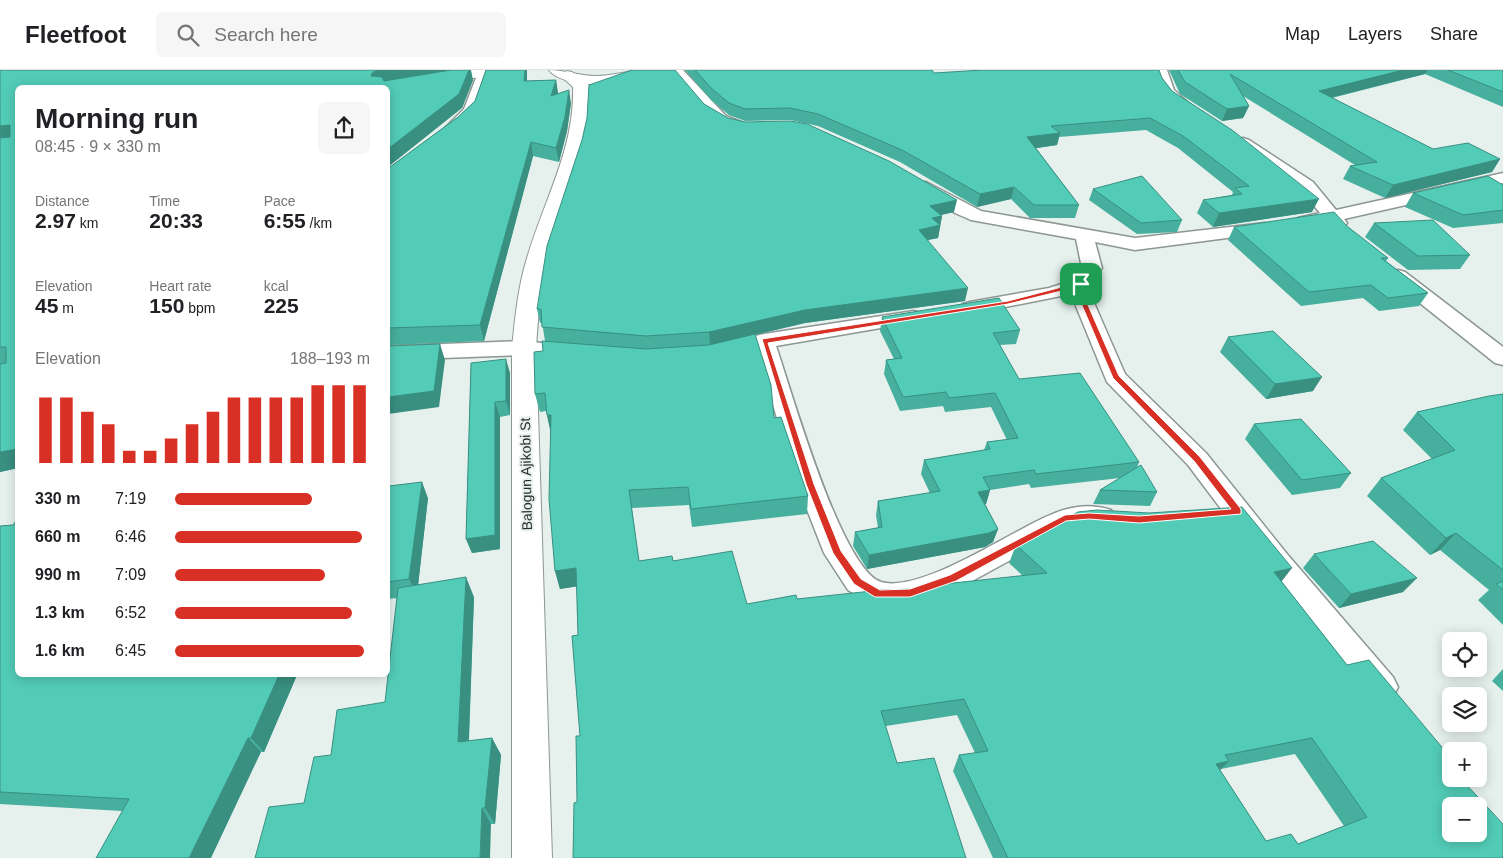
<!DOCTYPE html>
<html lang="en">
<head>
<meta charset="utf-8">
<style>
  :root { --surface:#fff; --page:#f6f6f6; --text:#202124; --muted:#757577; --line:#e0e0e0; --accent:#d93025 }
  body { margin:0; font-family:Arial,sans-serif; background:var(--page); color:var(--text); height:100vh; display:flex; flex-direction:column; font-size:19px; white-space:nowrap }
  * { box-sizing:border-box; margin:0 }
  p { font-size:16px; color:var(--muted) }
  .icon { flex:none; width:28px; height:28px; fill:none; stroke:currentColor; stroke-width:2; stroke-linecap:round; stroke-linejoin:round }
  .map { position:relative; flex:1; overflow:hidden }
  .details { position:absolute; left:15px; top:15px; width:375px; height:592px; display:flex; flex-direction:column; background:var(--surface); border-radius:8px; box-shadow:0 2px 12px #0003 }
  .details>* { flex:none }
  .tools { position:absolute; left:1442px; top:562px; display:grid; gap:10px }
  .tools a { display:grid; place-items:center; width:45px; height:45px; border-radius:8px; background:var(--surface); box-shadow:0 2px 12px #0003; font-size:25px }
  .pin { position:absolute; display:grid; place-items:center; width:42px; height:42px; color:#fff; margin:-21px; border-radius:10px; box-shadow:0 2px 8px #0006 }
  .round { display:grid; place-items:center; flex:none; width:52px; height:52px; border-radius:8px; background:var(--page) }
  .overview { display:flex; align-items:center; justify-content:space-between; height:85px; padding:0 20px }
  h1 { font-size:28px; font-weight:600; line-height:38px }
  .metrics { display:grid; grid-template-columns:repeat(3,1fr); gap:8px; height:85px; padding:5px 20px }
  .metrics div { display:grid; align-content:center }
  .metrics b { font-size:21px; font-weight:600 }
  .metrics small { font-size:14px; font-weight:400 }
  .metrics p { font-size:14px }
  .chart { height:140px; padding:10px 20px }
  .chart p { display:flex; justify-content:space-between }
  .chart svg { width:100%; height:90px; margin-top:5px; stroke:var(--accent); stroke-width:6 }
  ul { padding:0 20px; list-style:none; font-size:16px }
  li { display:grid; grid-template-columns:80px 60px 1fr; align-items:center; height:38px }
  li i { height:12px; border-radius:6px; background:var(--accent) }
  header { display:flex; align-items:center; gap:30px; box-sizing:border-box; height:70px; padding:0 25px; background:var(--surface); border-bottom:1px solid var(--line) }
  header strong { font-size:24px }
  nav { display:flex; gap:28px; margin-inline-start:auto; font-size:18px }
  .search { width:350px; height:45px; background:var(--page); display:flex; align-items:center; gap:12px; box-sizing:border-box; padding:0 18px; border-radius:8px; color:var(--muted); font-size:19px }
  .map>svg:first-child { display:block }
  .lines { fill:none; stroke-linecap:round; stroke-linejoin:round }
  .street-casing { stroke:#8c9693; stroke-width:3 }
  .secondary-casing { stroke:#8c9693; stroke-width:2 }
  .highway-casing { stroke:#8c9693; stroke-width:2 }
  .street { fill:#fff; fill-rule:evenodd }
  .secondary { fill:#fff; fill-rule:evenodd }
  .highway { fill:#fff; fill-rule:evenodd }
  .wall { fill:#47af9d; fill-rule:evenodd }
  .shaded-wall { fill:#398f80 }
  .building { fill:#52ccb7; stroke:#398f80; fill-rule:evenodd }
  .route { fill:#d93025; stroke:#fff; fill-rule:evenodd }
  .labels { text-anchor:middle; stroke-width:4; stroke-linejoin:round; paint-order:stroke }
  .street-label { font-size:14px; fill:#292d2c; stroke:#e6f1ee }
</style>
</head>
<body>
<header>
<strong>Fleetfoot</strong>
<div class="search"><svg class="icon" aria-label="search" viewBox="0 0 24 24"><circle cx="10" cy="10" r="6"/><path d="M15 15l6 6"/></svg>Search here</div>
<nav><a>Map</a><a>Layers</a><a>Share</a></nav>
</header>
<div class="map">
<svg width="1503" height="788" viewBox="0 0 1503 788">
  <rect width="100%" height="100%" fill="#e6f1ee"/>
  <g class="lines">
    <defs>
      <path id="street" d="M 479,0 L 491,2 L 478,41 L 459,60 L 449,60 L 446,57 L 464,39 Z
        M 669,0 L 683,0 L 726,46 L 743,53 L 746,56 L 743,59 C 719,65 682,18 669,0 Z
        M 1153,0 L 1167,0 L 1174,20 L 1193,37 L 1191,40 L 1181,40 L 1161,22 Z
        M 1243,68 L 1249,70 L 1313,112 L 1336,140 L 1503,103 L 1503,113 L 1344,149 L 1347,153 L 1344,157 C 1337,159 1333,158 1328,152 L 1304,157 L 1298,156 L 1295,152 L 1298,148 L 1320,143 L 1301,120 L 1237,76 L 1235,73 L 1237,70 Z
        M 926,112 L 981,141 L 1135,168 L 1265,153 L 1271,154 L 1274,158 L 1271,162 L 1265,163 L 1135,180 L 1095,172 L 1102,198 L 1091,214 L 1091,226 L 1125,304 L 1206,383 L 1287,484 L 1393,607 L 1398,617 L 1393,627 L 1382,631 L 1371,627 L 1267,500 L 1188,395 L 1107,312 L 1071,224 L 970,244 L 963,242 L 960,238 L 963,234 L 970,232 L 1049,218 L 1074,210 L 1082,198 L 1076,169 L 971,150 L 955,143 L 920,121 L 918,117 L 920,113 Z
        M 1398,200 L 1405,202 L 1503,277 L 1503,295 L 1495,293 L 1391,210 L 1388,206 L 1391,202 Z
        M 914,241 L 921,243 L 924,247 L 921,251 L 776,276 C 791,319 841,499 881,512 C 916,522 991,475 1022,459 C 1050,444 1078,429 1111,440 L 1115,447 L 1111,454 L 1102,457 L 1069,458 L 963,516 L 910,535 L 878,536 L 868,532 L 848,520 L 824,483 L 797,414 L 756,279 L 724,287 L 716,285 L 713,280 L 716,275 L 764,264 Z
        M 524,271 L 577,277 L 585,279 L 588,284 L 585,289 L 577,291 L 524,285 L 388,290 L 388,276 Z"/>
      <path id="secondary" d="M 470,0 L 505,0 L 498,4 L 388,22 L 388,18 L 377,18 L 384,13 Z
        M 567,1 L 572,2 L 589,15 C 593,77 563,129 548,188 C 540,217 538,248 536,278 L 552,788 L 512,788 L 512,278 C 515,248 518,217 527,188 C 544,130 575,78 573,17 L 560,5 Z"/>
      <path id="highway" d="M 549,0 C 565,0 579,6 596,6 C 614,6 630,0 647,0 C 634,19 562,19 549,0 Z"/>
    </defs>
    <use href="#street" class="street-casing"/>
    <use href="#secondary" class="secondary-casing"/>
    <use href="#highway" class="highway-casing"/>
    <use href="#street" class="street"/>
    <use href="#secondary" class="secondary"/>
    <use href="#highway" class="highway"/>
  </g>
  <path class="wall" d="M 0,0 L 473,10 L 462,38 L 18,18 L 18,398 L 0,402 Z
    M 486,0 L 527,0 L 527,11 L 556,10 L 558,23 L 571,33 L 567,61 L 559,92 L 533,86 L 484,271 L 388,275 L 388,97 L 390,97 L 458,47 L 475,31 Z
    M 685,0 L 932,0 L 934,3 L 1162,8 L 1172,21 L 1312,142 L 1213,157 L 1197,143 L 1203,130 L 1232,125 L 1233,122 L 1178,78 L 1146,60 L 1059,67 L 1057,75 L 1036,78 L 1079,135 L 1075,148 L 1030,148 L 1011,129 L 977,137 L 900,92 L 818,56 L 790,50 L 745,51 L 729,45 L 711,30 Z
    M 1169,0 L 1503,0 L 1503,37 L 1425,4 L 1332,28 L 1433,79 L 1500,89 L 1492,102 L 1385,128 L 1343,109 L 1350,96 L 1355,95 L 1243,26 L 1249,36 L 1243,48 L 1222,51 L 1180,24 Z
    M 704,34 L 728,48 L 954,142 L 941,145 L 942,146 L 938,168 L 928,170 L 965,231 L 805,253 L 755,265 L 774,348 L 808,426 L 807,444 L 692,457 L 689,435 L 632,438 L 639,491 L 673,491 L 747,534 L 797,529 L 914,519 L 1023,506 L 1009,493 L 1016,475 L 1281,511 L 1347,595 L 1451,688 L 1451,709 L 1503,788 L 993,788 L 953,701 L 959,685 L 975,683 L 957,645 L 886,656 L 577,732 L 580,666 L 578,565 L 577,516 L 560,519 L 555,501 L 551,363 L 546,341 L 540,342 L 535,324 L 545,271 L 542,252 L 540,253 L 537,239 ZM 1295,684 L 1344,756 L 1298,774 L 1266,771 L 1220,700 L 1221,699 Z
    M 1503,115 L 1503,153 L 1453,158 L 1405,137 L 1413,123 Z
    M 1093,119 L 1182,150 L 1177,162 L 1137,164 L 1089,130 Z
    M 1374,153 L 1470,185 L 1460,199 L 1408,200 L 1365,167 Z
    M 1234,157 L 1348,157 L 1388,188 L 1386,191 L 1428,223 L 1419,236 L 1379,241 L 1363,228 L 1301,236 L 1228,170 Z
    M 882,247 L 1020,260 L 1016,274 L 1000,275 L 1019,309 L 1139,392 L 1137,398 L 1157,422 L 1150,436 L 1093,434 L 1100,420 L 1120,408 L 1031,418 L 1029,414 L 990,420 L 986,434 L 985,434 L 998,459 L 993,472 L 985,477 L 867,499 L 853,476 L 855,462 L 878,458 L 876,445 L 878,431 L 930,423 L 921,404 L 924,390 L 984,380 L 987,372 L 1007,370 L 991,337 L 945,342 L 943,336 L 900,341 L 884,304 L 886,290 L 894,289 L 880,261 Z
    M 1228,267 L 1313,321 L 1266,329 L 1220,282 Z
    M 471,293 L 510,303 L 510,345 L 500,347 L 500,479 L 472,483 L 466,469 Z
    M 1503,324 L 1503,555 L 1478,530 L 1489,520 L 1440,480 L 1430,485 L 1367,426 L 1381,408 L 1432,389 L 1403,360 L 1417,342 Z
    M 1254,354 L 1351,403 L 1340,418 L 1292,425 L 1245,369 Z
    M 388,427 L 428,428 L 418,515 L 474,527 L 469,671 L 492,668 L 501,685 L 495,754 L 491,754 L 304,733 L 331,685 L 385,632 L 397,528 L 388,529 Z
    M 0,456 L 18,605 L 297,605 L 264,682 L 261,682 L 122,741 L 0,734 Z
    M 1314,484 L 1403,522 L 1339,538 L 1303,498 Z
    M 1503,599 L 1503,621 L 1492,611 Z"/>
  <path class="shaded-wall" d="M 377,0 L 457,0 L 384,11 L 371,6 L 372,3 Z
    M 469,0 L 471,0 L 473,10 L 462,38 L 388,97 L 388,79 Z
    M 525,0 L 527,0 L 527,24 L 524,11 Z
    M 1403,0 L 1428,0 L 1425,4 L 1313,32 L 1319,21 Z
    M 556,10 L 558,24 L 551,26 Z
    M 569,20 L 571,33 L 567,61 L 559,92 L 556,78 Z
    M 1249,36 L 1243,48 L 1222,51 L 1227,39 Z
    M 10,55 L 18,66 L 0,71 L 0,56 Z
    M 1060,63 L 1057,75 L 1024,80 L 1027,67 Z
    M 531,72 L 533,86 L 484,271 L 480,255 Z
    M 1500,89 L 1492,102 L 1385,128 L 1393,115 Z
    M 1014,117 L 1011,129 L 977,137 L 980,124 Z
    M 1319,129 L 1312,142 L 1213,157 L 1219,143 Z
    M 957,130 L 954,142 L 928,148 L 930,136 Z
    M 942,146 L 938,168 L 917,172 L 919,160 L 932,148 Z
    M 968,218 L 965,231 L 805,253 L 710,275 L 709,262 L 805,240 Z
    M 440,274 L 445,290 L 439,337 L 388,344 L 388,327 Z
    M 506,289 L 510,303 L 510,345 L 506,331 Z
    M 1322,307 L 1313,321 L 1266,329 L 1275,314 Z
    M 495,332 L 500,347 L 500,479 L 472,483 L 466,469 Z
    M 547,345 L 551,345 L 551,364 Z
    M 18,379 L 18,398 L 0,402 L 0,382 Z
    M 422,412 L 428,428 L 417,525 L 409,509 Z
    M 990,420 L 986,434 L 974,436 L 978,422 Z
    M 998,459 L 993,472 L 985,477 L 867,499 L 869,485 Z
    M 1456,463 L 1440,480 L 1430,485 L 1446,468 Z
    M 576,498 L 580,516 L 560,519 L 555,501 Z
    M 1292,498 L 1278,516 L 1274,502 Z
    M 466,507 L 474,527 L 468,689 L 458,672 Z
    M 1417,508 L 1403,522 L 1339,538 L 1351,524 Z
    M 279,605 L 297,605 L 264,682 L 251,668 Z
    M 248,668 L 261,682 L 211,788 L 189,788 Z
    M 492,668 L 501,685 L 495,754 L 485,738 Z
    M 1229,691 L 1214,706 L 1216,694 Z
    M 482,738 L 491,754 L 490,788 L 480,788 Z"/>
  <path class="building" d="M 0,0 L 377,0 L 372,3 L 371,6 L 382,7 L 384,11 L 451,0 L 469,0 L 459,24 L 388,79 L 388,18 L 18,18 L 18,379 L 0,382 L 0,294 L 6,293 L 6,277 L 0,277 L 0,68 L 10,67 L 10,55 L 0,56 Z
    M 486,0 L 525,0 L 524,11 L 556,10 L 551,26 L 569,20 L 565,47 L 556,78 L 531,72 L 480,255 L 388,258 L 388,97 L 390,97 L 458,47 L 475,31 Z
    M 632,0 L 675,0 L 704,34 L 728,48 L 745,52 L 790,51 L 807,54 L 889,91 L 957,130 L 930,136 L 942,146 L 932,148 L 940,155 L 919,160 L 968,218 L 805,240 L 709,262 L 646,266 L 542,257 L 541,239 L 537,239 L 547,176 L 582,70 L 587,48 L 589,15 Z
    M 695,0 L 932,0 L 934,3 L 983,0 L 1159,0 L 1162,8 L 1172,21 L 1232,60 L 1319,129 L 1219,143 L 1203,130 L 1242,124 L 1235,118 L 1249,116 L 1183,66 L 1150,48 L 1051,56 L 1060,63 L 1027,67 L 1079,135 L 1034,135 L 1014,117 L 980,124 L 902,80 L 818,44 L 790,38 L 745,39 L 729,33 L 711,18 Z
    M 1178,0 L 1403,0 L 1319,21 L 1433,79 L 1468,73 L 1500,89 L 1393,115 L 1350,96 L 1377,92 L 1230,4 L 1249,36 L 1227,39 L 1185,12 Z
    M 1448,0 L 1503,0 L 1503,22 Z
    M 1142,106 L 1182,150 L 1141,153 L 1093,119 Z
    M 1488,106 L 1503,115 L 1503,140 L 1463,145 L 1413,123 Z
    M 1334,142 L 1348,157 L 1388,188 L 1381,188 L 1428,223 L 1388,228 L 1371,215 L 1309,222 L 1234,157 Z
    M 1433,150 L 1470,185 L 1418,186 L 1374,153 Z
    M 999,228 L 1020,260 L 993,263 L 1019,309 L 1080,303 L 1139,392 L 1036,404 L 1034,400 L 983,407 L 990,420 L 978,422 L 998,459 L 989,463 L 869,485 L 855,462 L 882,457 L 878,431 L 940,421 L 924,390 L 990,379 L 987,372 L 1018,368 L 995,323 L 949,328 L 946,322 L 903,327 L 886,290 L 902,288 L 882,247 Z
    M 1273,261 L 1322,307 L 1275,314 L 1228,267 Z
    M 755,264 L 771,315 L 774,348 L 781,347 L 808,426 L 691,439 L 688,417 L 629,420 L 639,491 L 672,486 L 673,491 L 732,481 L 747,534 L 796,525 L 797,529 L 881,520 L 914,519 L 925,516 L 1047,503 L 1016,475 L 1078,442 L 1097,440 L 1149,443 L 1242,437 L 1292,498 L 1274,502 L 1347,595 L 1369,590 L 1451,688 L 1451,696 L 1449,696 L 1451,698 L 1451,709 L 1461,709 L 1503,754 L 1503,788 L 1008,788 L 959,685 L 988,681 L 964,629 L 881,641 L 897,693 L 934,688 L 966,788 L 573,788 L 574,733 L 577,732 L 576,666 L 580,666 L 572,566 L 578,565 L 576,498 L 555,501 L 549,429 L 551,345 L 547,345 L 545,323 L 535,324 L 534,282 L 543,281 L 542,271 L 646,279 L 709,275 ZM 1312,668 L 1367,747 L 1298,774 L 1291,764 L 1266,771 L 1216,694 L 1229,691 L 1225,685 ZM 1451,736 L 1479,736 L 1479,764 L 1451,764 Z
    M 440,274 L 434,321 L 388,327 L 388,276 Z
    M 506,289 L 506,331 L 495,332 L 495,465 L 466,469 L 471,293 Z
    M 1503,324 L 1503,500 L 1456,463 L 1446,468 L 1381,408 L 1455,380 L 1417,342 L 1489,326 Z
    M 1301,349 L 1351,403 L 1302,410 L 1254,354 Z
    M 1141,395 L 1157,422 L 1100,420 Z
    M 422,412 L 409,509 L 388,512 L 388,427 L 389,416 Z
    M 18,448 L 18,605 L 279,605 L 251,668 L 248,668 L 189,788 L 96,788 L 129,729 L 0,722 L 0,456 L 13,455 Z
    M 1373,471 L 1417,508 L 1351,524 L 1314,484 Z
    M 466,507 L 458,672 L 492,668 L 485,738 L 482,738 L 480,788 L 255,788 L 269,737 L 304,733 L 314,687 L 331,685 L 337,640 L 385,632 L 398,518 Z
    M 1503,511 L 1503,520 L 1496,514 Z"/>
  <path class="route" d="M 1081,212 L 1084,214 L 1084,226 L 1119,306 L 1200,387 L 1241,439 L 1241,444 L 1139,453 L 1089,449 L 1066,451 L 956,511 L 910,527 L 875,527 L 854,514 L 833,483 L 806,414 L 762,269 L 1008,231 ZM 1078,217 L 1078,226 L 1113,308 L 1194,391 L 1231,439 L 1139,446 L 1089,443 L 1065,445 L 950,505 L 910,519 L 880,520 L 861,509 L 841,481 L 814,414 L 768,273 L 1008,234 Z"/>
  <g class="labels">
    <g class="street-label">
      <text transform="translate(526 404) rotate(-91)" y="5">Balogun Ajikobi St</text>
    </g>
  </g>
</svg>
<div class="tools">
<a><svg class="icon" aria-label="locate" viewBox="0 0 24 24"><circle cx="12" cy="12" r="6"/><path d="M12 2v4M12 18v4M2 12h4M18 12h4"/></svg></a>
<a><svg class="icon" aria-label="layers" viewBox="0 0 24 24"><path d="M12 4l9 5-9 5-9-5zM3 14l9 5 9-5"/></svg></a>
<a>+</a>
<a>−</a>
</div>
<div class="pin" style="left:1081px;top:214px;background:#1e9e55"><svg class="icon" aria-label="arrive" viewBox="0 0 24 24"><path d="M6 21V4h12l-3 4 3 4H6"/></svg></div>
<section class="details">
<div class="overview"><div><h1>Morning run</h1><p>08:45 · 9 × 330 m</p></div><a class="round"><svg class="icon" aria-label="share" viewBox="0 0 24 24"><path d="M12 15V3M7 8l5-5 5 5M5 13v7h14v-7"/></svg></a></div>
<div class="metrics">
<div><p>Distance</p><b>2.97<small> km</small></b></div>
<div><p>Time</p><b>20:33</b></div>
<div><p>Pace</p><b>6:55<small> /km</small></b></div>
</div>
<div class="metrics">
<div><p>Elevation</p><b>45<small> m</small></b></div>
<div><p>Heart rate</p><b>150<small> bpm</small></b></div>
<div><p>kcal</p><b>225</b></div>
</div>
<div class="chart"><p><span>Elevation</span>188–193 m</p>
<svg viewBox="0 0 160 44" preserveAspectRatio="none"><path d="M5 44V12M15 44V12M25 44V19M35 44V25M45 44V38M55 44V38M65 44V32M75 44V25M85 44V19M95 44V12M105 44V12M115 44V12M125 44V12M135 44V6M145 44V6M155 44V6"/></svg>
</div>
<ul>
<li><b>330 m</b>7:19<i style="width:70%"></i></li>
<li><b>660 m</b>6:46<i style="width:96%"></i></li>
<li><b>990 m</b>7:09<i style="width:77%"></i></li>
<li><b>1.3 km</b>6:52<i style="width:91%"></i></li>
<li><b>1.6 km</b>6:45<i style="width:97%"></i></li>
</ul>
</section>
</div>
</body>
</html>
